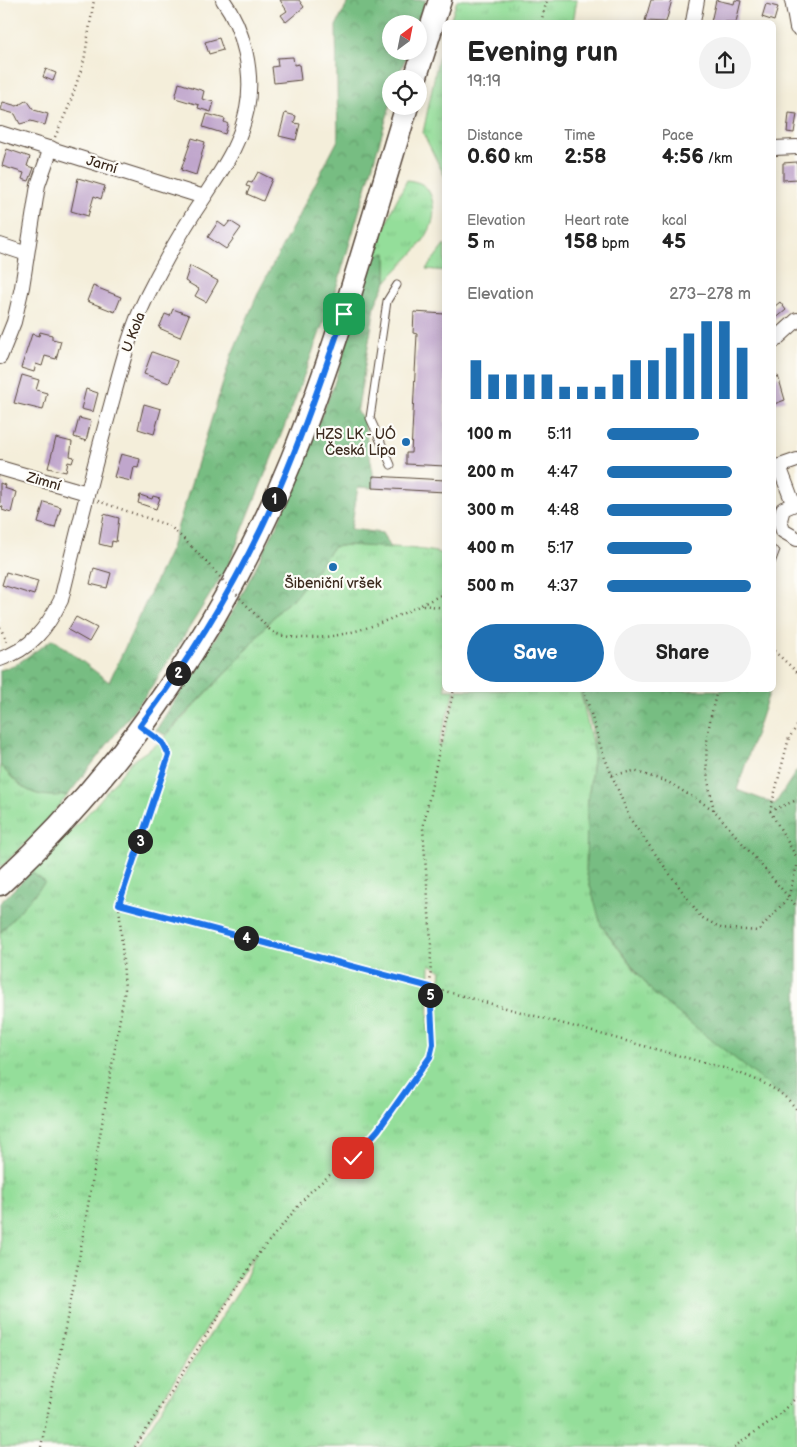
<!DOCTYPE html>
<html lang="en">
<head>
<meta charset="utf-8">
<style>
  :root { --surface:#fff; --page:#f2f2f2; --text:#222; --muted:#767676; --accent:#1f6fb2 }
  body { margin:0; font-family:"Balsamiq Sans",sans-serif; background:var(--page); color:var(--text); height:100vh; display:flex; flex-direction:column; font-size:19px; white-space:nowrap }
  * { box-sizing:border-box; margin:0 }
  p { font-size:16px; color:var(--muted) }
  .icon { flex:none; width:28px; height:28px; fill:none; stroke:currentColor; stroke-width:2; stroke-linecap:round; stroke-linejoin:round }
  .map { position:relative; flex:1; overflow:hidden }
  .drawer { position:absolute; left:442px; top:20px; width:334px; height:672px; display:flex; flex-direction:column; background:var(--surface); border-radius:8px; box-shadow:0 2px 12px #0003 }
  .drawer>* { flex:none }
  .needle { width:32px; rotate:32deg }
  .tools { position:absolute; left:382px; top:15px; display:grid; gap:10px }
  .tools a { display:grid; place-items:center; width:45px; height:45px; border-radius:50%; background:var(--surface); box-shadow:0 2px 12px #0003; font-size:25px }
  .pin { position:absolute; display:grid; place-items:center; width:42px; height:42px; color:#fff; margin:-21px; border-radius:10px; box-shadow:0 2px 8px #0006 }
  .km { position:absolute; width:25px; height:25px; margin:-12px; border-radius:50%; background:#222; color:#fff; font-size:14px; line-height:25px; text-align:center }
  .round { display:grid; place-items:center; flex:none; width:52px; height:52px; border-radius:26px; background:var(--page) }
  .overview { display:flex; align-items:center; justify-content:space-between; height:85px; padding:0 25px }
  h1 { font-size:28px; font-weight:800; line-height:38px }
  .figures { display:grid; grid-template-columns:repeat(3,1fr); gap:8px; height:85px; padding:5px 25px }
  .figures div { display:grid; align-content:center }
  .figures b { font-size:21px; font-weight:800 }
  .figures small { font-size:14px; font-weight:400 }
  .figures p { font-size:14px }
  .chart { height:140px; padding:10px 25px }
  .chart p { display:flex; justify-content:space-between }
  .chart svg { width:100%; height:90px; margin-top:5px; stroke:var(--accent); stroke-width:6 }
  .primary-button { display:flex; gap:10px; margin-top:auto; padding:10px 25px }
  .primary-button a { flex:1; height:58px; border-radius:30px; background:var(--accent); color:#fff; font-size:20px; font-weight:800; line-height:58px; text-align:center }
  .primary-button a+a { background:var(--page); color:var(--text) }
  ul { padding:0 25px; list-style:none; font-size:16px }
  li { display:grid; grid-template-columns:80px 60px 1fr; align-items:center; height:38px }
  li i { height:12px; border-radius:6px; background:var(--accent) }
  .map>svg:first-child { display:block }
  .grass { fill:url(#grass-tufts); stroke:#68845c; fill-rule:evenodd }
  .forest { fill:url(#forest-crowns); stroke:#597450 }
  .building { fill:#c0a6cc }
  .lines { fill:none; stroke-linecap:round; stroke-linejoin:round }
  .lane-casing { stroke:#57473a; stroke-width:9 }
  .street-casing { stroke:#57473a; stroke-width:16 }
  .primary-casing { stroke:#57473a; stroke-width:25 }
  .path { stroke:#57473a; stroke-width:2.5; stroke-dasharray:1 4; stroke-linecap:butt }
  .lane { stroke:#fff; stroke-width:7 }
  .street { stroke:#fff; stroke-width:14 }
  .primary { stroke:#fff; stroke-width:22 }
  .path-bridge { stroke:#57473a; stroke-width:2.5; stroke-dasharray:1 4; stroke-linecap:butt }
  .route-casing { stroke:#fff; stroke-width:10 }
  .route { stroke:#1a73e8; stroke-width:6 }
  .poi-dot { fill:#1f6fb2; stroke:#fdfcf7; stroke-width:2 }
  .labels { text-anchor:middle; stroke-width:4.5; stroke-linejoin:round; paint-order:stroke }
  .street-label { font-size:14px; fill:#3b2a1e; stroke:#fdfcf7 }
  .poi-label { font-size:14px; fill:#3b2a1e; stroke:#fdfcf7; text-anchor:end }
</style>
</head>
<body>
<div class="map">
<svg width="797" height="1447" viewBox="0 0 797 1447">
  <defs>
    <pattern id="grass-tufts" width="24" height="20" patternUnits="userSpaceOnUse" patternTransform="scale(1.25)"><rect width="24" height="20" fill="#94de9a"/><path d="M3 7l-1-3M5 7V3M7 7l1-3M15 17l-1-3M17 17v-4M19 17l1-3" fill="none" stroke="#80bf84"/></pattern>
    <pattern id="forest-crowns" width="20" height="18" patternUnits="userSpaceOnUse" patternTransform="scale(1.25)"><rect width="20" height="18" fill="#77bd82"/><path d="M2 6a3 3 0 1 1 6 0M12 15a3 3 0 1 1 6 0" fill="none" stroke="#639a6a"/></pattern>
  </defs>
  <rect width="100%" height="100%" fill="#fdfcf7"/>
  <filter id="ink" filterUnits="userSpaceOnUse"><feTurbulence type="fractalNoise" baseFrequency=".02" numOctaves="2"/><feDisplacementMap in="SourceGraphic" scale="10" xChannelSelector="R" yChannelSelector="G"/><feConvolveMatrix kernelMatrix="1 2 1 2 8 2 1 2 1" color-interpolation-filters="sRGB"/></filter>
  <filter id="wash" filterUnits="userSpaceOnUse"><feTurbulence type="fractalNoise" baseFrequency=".0096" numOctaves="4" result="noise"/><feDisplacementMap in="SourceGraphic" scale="20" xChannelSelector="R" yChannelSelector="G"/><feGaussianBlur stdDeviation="1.12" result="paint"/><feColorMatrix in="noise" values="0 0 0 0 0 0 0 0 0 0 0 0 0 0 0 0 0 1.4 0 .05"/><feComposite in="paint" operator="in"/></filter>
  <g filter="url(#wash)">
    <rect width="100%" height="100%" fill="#f4eeda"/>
    <path class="grass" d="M 457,0 L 577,0 L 573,22 L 450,22 Z
      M 445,38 L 445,177 L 423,133 L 437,64 Z
      M 407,180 C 421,182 428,185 432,199 C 442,235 406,257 386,282 L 386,254 L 374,256 L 393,207 Z
      M 445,244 L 445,271 L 426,269 Z
      M 347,545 C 380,547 412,546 445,554 L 445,690 L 455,690 L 438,745 L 441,745 L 457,690 L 580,690 L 594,751 L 587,809 L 601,925 L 637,973 L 797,1108 L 797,1447 L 137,1447 L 244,1282 L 256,1253 L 229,1292 L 133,1447 L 0,1447 L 0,933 L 45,882 L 31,872 L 95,806 L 132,761 L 159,743 L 236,662 L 279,610 L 295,597 L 333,547 ZM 430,964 L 441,971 L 435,1027 L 428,1030 Z
      M 0,765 C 23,790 33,799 68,795 L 34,835 L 0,868 Z"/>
    <path class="forest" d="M 349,0 L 426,0 L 417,24 L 391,24 L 391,51 L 408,51 L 398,79 L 391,79 L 391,103 L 338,283 L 293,405 L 228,566 L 152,687 L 68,795 C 33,799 23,790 0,765 L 0,670 L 14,666 L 53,639 L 109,682 L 171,548 L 232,354 L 259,291 L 338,140 L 336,26 Z
      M 386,253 L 386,282 L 375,305 L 357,413 L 363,418 L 373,473 L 373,488 L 358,487 L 351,529 L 382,533 L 391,548 L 347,545 L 333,547 L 295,597 L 279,610 L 236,662 L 165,735 L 156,730 L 236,606 L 278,523 L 333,387 L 374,256 Z
      M 580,690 L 770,690 L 737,790 L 775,804 L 797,770 L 797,1108 L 654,994 L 601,925 L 586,871 L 587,809 L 594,751 L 592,728 Z
      M 31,872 L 45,882 L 0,933 L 0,903 Z"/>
    <g id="blocks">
      <path class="building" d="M 280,0 L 299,0 L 304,7 L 286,22 L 281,15 L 287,11 Z
        M 651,0 L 672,0 L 666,22 L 645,21 Z
        M 716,0 L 734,4 L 735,0 L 741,1 L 736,22 L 711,22 Z
        M 766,4 L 778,7 L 774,21 L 762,17 Z
        M 219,38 L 223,50 L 209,54 L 205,42 Z
        M 293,57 L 294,65 L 299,64 L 301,80 L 274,83 L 272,67 L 278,66 L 277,58 Z
        M 46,69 L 56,73 L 53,81 L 43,77 Z
        M 179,83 L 204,91 L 202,99 L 214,102 L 211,112 L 198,108 L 199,105 L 175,98 Z
        M 27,100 L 34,110 L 48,114 L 45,125 L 31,121 L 20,124 L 15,114 L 1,110 L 3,102 L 17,106 Z
        M 285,113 L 296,116 L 294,123 L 300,124 L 296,140 L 279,136 Z
        M 789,113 L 797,114 L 794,133 L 787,132 Z
        M 207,114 L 225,119 L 224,122 L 228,124 L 225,134 L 203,127 Z
        M 192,138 L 205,142 L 196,175 L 181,170 Z
        M 7,149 L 30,157 L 27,166 L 34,168 L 29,181 L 22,179 L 24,173 L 2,166 Z
        M 797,162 L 797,179 L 783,180 L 783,163 Z
        M 258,172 L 272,179 L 263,201 L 247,194 L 250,187 L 246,186 L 248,182 L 252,183 Z
        M 78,178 L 105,186 L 101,199 L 94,196 L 88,216 L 71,211 Z
        M 230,221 L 241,228 L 226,249 L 208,237 L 218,222 L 225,227 Z
        M 190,266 L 218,281 L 206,302 L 195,296 L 199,289 L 185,281 Z
        M 93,286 L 121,297 L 115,312 L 87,301 Z
        M 780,302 L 786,310 L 774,320 L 774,307 Z
        M 173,309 L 189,315 L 180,337 L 159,328 L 165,314 L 170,316 Z
        M 414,312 L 445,314 L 445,466 L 406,464 L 406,453 L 411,453 L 417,334 L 413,333 Z
        M 40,332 L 52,335 L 52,339 L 61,341 L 56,359 L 45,356 L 42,366 L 36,364 L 34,372 L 21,368 L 32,334 L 39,336 Z
        M 152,352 L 177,361 L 169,383 L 144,374 Z
        M 22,375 L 39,380 L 36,390 L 47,393 L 43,410 L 14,403 Z
        M 778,376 L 785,400 L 774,404 L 774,378 Z
        M 86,389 L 98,393 L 93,412 L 81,409 Z
        M 144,404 L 161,409 L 154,434 L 138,429 Z
        M 79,418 L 91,421 L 86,441 L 74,437 Z
        M 56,438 L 72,442 L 70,456 L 74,457 L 72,463 L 68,462 L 66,472 L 48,468 Z
        M 121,454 L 140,459 L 138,468 L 134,467 L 131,481 L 114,477 Z
        M 373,476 L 445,480 L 445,492 L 373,488 Z
        M 0,483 L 5,485 L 4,488 L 16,492 L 11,513 L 2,510 L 3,507 L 0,506 Z
        M 140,495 L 152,499 L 153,496 L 160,498 L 156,509 L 138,503 Z
        M 44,502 L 61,507 L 55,528 L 38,523 Z
        M 104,514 L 119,518 L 116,542 L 112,541 L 111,547 L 99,544 Z
        M 774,546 L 780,550 L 774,566 Z
        M 94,568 L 111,573 L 107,588 L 90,584 Z
        M 6,572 L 38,581 L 34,595 L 2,585 Z
        M 76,617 L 97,628 L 89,642 L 68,630 Z"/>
    </g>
  </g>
  <g filter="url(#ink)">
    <use href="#blocks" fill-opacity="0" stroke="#57473a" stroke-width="1"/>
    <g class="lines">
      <defs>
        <path id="lane" d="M 391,465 L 370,418 L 387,301 L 397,285"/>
        <path id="street" d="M 792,0 L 797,28
          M 693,22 L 697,0
          M 0,133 L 204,197
          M 774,148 L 797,147
          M 0,245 L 27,254
          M 774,341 L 797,320
          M 0,357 L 14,322 L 22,287 L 38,185 L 51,148
          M 779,466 L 793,503
          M 0,468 L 87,493
          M 774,468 L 797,460
          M 797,503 L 783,509 L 780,520 L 783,531 L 797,539
          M 0,659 C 31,649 47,628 61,600 C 76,538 91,477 108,416 C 119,377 128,335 146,298 C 163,264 183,228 205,196 C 225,165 239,146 247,109 C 254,74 244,29 223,0"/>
        <path id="primary" d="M 415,79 L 440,0
          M 0,884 C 127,768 227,618 292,459 C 338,345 371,224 407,106"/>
      </defs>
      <use href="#lane" class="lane-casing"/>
      <use href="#street" class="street-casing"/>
      <use href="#primary" class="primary-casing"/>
      <path class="path" d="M 541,22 L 547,0
        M 55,137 L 69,106 L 84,61 L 94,0
        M 98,501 L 170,526 L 192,547
        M 423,605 L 445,608
        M 0,627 L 7,642
        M 269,629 C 278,637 290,637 302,638 C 355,639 399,616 445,593
        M 774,651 L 797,672
        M 584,690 L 602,751 L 630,819 L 701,917 L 721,928 L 758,931 L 788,898 L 797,866
        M 797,726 L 789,738 L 770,811 L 797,858
        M 612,775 L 634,771 L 668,782 L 714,810 L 797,907
        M 714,810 C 702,760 705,739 717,690
        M 770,811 L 797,800
        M 119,904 L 430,987 L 731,1070 C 757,1080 780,1087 797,1110
        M 41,1447 L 78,1264 L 125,989 L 119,904 L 168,760 L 166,746 L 154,736
        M 135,1447 L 259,1253 L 310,1192 L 340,1166 L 353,1158 L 378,1130 L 430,1057 L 433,1044 L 430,1012 L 431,941 L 423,828 L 443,731 L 454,690
        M 734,1447 L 775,1418 L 797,1397"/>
      <use href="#lane" class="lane"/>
      <use href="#street" class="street"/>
      <use href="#primary" class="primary"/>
      <path class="path-bridge" d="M 192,547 L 269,629"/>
    </g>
  </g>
  <g class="lines" filter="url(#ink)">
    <defs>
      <path id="route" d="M 344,314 C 319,387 294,460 261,529 C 227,599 186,664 140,726 L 163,743 L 169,755 L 119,904 L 430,987 L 433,1044 L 430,1057 L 378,1130 L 353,1158"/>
    </defs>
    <use href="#route" class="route-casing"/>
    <use href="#route" class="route"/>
  </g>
  <g class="poi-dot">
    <circle cx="406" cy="442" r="5"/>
    <circle cx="333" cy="567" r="5"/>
  </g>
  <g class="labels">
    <g class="street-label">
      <text transform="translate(102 164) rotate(17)" y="5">Jarní</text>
      <text transform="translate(133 332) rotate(-69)" y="5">U Kola</text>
      <text transform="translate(44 481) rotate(16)" y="5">Zimní</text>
    </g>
    <g class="poi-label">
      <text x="396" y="439">HZS LK - UÓ<tspan x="396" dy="16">Česká Lípa</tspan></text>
      <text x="333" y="588" text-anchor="middle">Šibeniční vršek</text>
    </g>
  </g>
</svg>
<div class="tools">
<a><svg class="needle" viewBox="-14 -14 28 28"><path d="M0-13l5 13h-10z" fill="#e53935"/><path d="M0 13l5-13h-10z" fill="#767676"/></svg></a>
<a><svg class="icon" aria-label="locate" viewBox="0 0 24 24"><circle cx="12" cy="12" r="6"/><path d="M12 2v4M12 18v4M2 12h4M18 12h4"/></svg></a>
</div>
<div class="pin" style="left:344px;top:314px;background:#1e9e55"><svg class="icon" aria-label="arrive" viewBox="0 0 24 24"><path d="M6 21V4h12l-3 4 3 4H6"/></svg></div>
<div class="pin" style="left:353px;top:1158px;background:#d93025"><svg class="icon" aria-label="check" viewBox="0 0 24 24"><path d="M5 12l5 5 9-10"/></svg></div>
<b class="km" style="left:274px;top:499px">1</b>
<b class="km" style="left:178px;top:673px">2</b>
<b class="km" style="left:140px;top:841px">3</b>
<b class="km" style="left:246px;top:938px">4</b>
<b class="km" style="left:430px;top:995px">5</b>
<section class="drawer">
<div class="overview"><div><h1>Evening run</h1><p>19:19</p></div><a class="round"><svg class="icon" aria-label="share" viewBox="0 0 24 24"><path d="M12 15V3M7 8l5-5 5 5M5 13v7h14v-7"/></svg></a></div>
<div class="figures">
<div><p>Distance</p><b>0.60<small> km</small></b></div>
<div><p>Time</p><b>2:58</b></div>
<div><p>Pace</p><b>4:56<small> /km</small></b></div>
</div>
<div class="figures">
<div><p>Elevation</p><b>5<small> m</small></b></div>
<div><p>Heart rate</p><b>158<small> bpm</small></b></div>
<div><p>kcal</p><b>45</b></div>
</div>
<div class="chart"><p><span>Elevation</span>273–278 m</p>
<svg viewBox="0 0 160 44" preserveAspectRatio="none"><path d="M5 44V25M15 44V32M25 44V32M35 44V32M45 44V32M55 44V38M65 44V38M75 44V38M85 44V32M95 44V25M105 44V25M115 44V19M125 44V12M135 44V6M145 44V6M155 44V19"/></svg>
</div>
<ul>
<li><b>100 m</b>5:11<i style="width:64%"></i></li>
<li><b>200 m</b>4:47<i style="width:87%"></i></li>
<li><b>300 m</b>4:48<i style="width:87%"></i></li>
<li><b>400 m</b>5:17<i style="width:59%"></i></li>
<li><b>500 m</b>4:37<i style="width:100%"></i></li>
</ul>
<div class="primary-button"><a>Save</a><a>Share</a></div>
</section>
</div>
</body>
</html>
